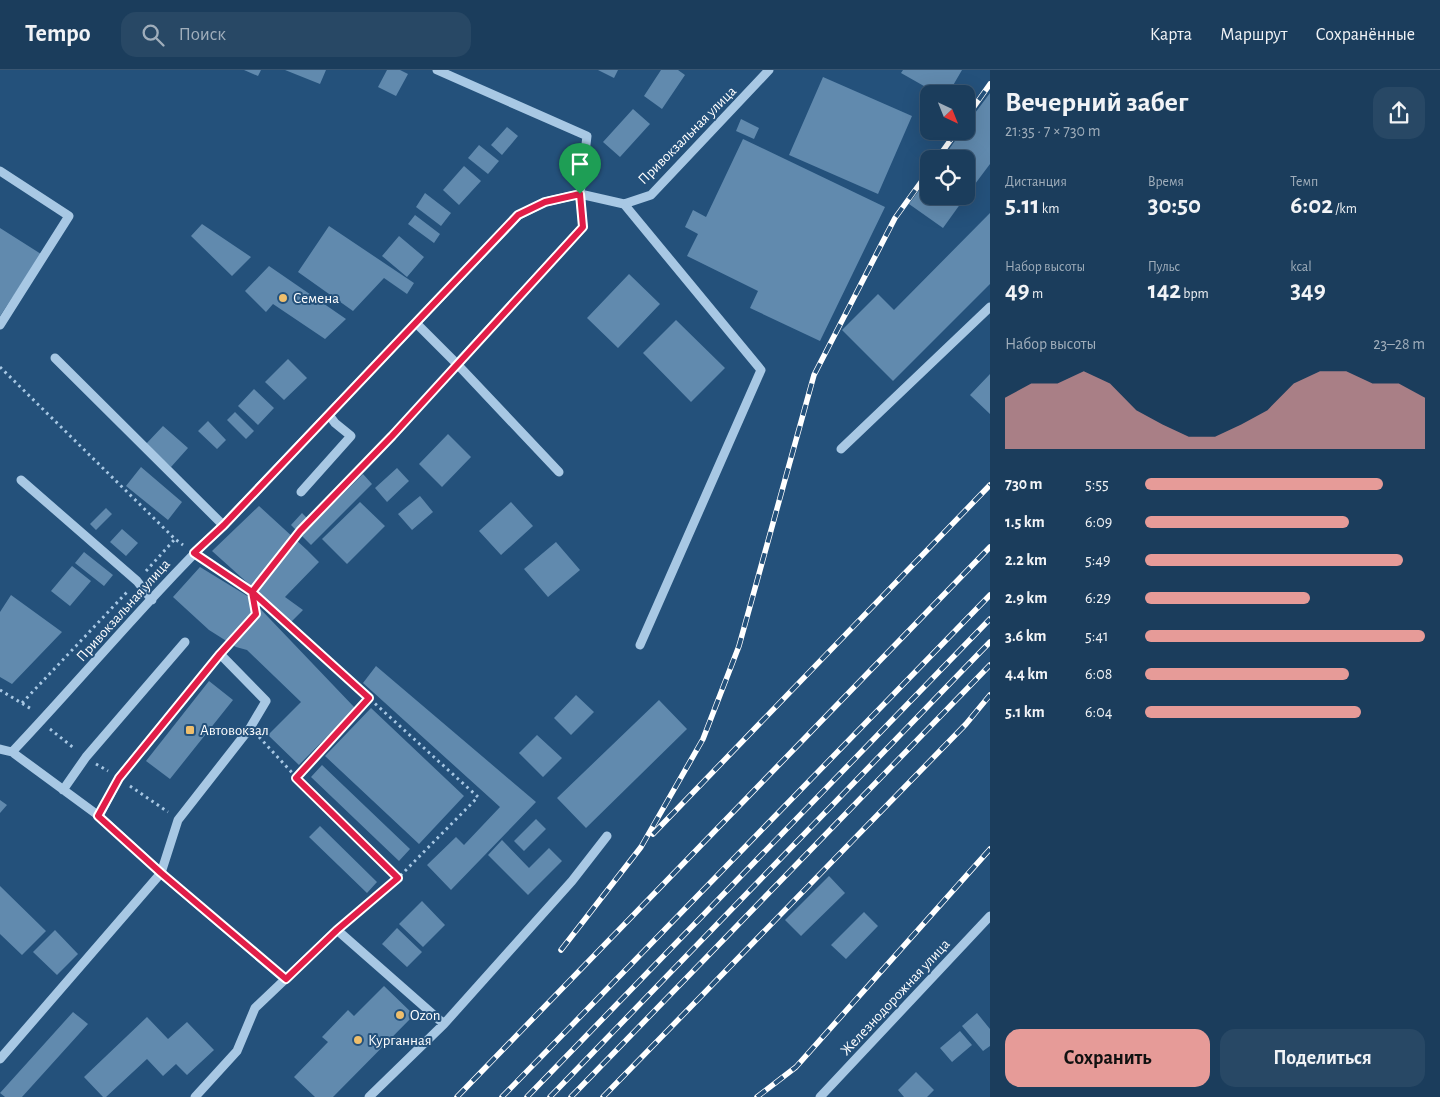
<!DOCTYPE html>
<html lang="ru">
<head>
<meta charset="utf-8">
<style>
  :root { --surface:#1b3d5c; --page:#284865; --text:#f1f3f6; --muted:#a0aebb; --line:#395672; --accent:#e69b98 }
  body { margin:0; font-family:"Alegreya Sans",sans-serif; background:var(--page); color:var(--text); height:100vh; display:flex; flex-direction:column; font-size:19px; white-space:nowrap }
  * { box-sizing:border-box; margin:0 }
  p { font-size:16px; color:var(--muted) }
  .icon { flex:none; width:28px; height:28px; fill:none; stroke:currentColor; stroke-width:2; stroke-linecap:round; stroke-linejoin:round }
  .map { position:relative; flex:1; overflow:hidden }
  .drawer { display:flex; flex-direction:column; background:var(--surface); width:450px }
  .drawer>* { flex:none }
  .needle { width:32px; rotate:137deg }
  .controls { position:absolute; left:920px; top:15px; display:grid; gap:10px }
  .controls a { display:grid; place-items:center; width:55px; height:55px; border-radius:10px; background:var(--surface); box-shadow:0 5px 20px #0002,0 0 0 1px var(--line); font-size:25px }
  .pin { position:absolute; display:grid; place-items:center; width:42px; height:42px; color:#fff; margin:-51px -21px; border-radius:50% 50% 50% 0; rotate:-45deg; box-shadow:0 0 5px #0007 }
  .pin .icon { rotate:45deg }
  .round { display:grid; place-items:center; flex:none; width:52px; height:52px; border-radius:15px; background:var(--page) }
  .overview { display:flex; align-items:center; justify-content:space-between; height:85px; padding:0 15px }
  h1 { font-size:28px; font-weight:600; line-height:38px }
  .metrics { display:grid; grid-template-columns:repeat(3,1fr); gap:8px; height:85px; padding:5px 15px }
  .metrics div { display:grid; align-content:center }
  .metrics b { font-size:25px; font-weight:600 }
  .metrics small { font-size:14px; font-weight:400 }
  .metrics p { font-size:14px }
  .chart { height:140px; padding:10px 15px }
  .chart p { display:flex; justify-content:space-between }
  .chart svg { width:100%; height:90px; margin-top:5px; fill:var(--accent); opacity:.7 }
  .action { display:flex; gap:10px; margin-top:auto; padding:10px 15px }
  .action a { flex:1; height:58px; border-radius:15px; background:var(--accent); color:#111; font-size:20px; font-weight:600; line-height:58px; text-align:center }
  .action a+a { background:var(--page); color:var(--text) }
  ul { padding:0 15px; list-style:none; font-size:16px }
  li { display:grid; grid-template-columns:80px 60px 1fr; align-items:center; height:38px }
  li i { height:12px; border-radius:6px; background:var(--accent) }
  header { display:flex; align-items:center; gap:30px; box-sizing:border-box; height:70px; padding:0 25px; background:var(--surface); border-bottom:1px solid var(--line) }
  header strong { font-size:24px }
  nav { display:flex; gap:28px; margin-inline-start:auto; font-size:18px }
  .search { width:350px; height:45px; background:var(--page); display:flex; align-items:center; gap:12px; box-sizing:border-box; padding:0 18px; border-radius:15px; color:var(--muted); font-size:19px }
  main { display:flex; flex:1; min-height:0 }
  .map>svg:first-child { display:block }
  .building { fill:#618aae }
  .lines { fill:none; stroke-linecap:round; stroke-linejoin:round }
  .path { stroke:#a8c8e4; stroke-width:3; stroke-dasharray:2.5 4; stroke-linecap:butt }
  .minor { stroke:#a8c8e4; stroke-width:9 }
  .rail-casing { stroke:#fff; stroke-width:5.5 }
  .rail { stroke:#24517b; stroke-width:4; stroke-dasharray:11; stroke-linecap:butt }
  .route-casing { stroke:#fff; stroke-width:10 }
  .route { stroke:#e11d48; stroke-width:6 }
  .poi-dot { fill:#eebe6c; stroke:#24517b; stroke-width:2 }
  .labels { text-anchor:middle; stroke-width:4; stroke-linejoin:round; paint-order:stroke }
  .street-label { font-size:15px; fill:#fff; stroke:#24517b }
  .poi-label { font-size:15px; fill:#fff; stroke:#24517b; text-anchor:start }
</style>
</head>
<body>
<header>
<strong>Tempo</strong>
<div class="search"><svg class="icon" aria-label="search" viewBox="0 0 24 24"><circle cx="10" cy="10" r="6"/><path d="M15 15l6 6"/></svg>Поиск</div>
<nav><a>Карта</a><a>Маршрут</a><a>Сохранённые</a></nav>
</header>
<main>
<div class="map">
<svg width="990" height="1027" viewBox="0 0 990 1027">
  <rect width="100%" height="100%" fill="#24517b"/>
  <path class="building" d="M 244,0 L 261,0 L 258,6 Z
    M 285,0 L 326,0 L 320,14 Z
    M 387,0 L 400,0 L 408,4 L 396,26 L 378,17 Z
    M 598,0 L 618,0 L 614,8 Z
    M 661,0 L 678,0 L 685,5 L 662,39 L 644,26 Z
    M 903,0 L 962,0 L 948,24 L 938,24 L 901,3 Z
    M 823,7 L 912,46 L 878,124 L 789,85 Z
    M 990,23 L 990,94 L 966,126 L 966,89 L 942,89 L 962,61 L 966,61 L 966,55 Z
    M 633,39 L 650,54 L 620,87 L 603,72 Z
    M 741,49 L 759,58 L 754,69 L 736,61 Z
    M 507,57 L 518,66 L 502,85 L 491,75 Z
    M 743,69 L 885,137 L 820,271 L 750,238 L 758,221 L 687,186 L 698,164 L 685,157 L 693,140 L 706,147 Z
    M 479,75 L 499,91 L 488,104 L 468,88 Z
    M 464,96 L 481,111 L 459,135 L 443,120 Z
    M 929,107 L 929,126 L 966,126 L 943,158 L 909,134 Z
    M 425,123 L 451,143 L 441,156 L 416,137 Z
    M 990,143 L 990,214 L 893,311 L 842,260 L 878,224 L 894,240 Z
    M 415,145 L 440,164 L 434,173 L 408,154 Z
    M 202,154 L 251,187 L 232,206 L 191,166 Z
    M 329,156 L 414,213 L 407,224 L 384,208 L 353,241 L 298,202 Z
    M 0,158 L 41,184 L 0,246 Z
    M 399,166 L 424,187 L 407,207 L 382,186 Z
    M 269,196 L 346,249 L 325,269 L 273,234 L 266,242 L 245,221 Z
    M 629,204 L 660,234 L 618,278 L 587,248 Z
    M 676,250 L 725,298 L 691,332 L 643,283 Z
    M 288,289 L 307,308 L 284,330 L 265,312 Z
    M 990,304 L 990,344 L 970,325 Z
    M 254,319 L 274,338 L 258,355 L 238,336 Z
    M 235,342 L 254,361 L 246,369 L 227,350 Z
    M 208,351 L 226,370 L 217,379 L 198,361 Z
    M 163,356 L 188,378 L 171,397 L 146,374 Z
    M 448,364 L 471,387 L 442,417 L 419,394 Z
    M 141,397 L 182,432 L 168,450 L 126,416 Z
    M 397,398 L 409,411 L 387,432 L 375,418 Z
    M 363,404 L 372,414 L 311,475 L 291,455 L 302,443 L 313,454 Z
    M 420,426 L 433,442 L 412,460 L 398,444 Z
    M 360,432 L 385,456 L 347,494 L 322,469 Z
    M 511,432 L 533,456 L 501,485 L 479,461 Z
    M 259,436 L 307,480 L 319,492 L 285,527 L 303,540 L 291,552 L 212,481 Z
    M 106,438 L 112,444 L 96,460 L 90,454 Z
    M 122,459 L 138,473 L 126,486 L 110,472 Z
    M 556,472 L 580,500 L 548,527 L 524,499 Z
    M 84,482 L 113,505 L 104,516 L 75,493 Z
    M 72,496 L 91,511 L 70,536 L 51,521 Z
    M 200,497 L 249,527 L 355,638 L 299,695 L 268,665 L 301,632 L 247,580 L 236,577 L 209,560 L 173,527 Z
    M 11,525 L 62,562 L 12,614 L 0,607 L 0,542 Z
    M 376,596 L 536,732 L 451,820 L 427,795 L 456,767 L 464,775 L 500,737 L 363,613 Z
    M 209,611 L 233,630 L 170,709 L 146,691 Z
    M 576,625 L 594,642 L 571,665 L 554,648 Z
    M 659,630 L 687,659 L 586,758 L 557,728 Z
    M 371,638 L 464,726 L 419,774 L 325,686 Z
    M 537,665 L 562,688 L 543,707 L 519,683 Z
    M 322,695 L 410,779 L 399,791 L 311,707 Z
    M 0,730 L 7,735 L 0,743 Z
    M 536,749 L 546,759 L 524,781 L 514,771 Z
    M 320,756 L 377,812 L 367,823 L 309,767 Z
    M 502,770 L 529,798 L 549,778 L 562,791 L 528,825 L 488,785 Z
    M 829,806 L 845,823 L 801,866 L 785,850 Z
    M 0,816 L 46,861 L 22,885 L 0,864 Z
    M 422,831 L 445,855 L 423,877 L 399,854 Z
    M 864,842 L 878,856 L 846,889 L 831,875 Z
    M 397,858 L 422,882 L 407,897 L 382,874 Z
    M 55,860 L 78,884 L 57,905 L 33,882 Z
    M 384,916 L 414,945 L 333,1027 L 315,1027 L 294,1007 L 328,972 L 322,967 L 348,940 L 354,946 Z
    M 73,942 L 88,954 L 22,1027 L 5,1027 L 0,1023 Z
    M 977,943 L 990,959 L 990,976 L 983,981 L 962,956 Z
    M 147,947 L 168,969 L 187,952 L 214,980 L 187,1005 L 176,994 L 163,1006 L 147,989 L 106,1027 L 103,1027 L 84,1007 Z
    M 960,961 L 972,975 L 952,992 L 940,978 Z
    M 916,1002 L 934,1020 L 927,1027 L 904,1027 L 898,1020 Z"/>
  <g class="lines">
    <path class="path" d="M 0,297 L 175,469 L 183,475
      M 206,492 L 252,522 L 478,727 L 398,808 L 347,852
      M 146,501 L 175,469
      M 230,573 L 256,544 L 252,522 L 300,461 L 393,365 L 449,304
      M 0,620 L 33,640
      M 22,633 L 128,521
      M 50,659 L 75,679
      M 259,667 L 297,708 L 398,808
      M 96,694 L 108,701
      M 297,708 L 369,628
      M 130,716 L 168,742"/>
    <path class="minor" d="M 437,0 L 587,66 L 580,124 L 583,157 L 457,294
      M 0,101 L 69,146 L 0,255
      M 624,134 L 761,300 L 640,575
      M 416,253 L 457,294 L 559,402
      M 55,288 L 223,455
      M 841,379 L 990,237
      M 21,410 L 137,511 L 152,530
      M 301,422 L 351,366 L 335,353 L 329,345
      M 0,679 L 12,682 L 99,746 L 161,803 L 285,909
      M 12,682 C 83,607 149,527 223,455 L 519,145 L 545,132 L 580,124 L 624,134 L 651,125 L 769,0
      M 63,720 L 86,687 L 185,572
      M 0,989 L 161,803 L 178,750 L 250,658 L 266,631 L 220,584 L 119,708 L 99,746
      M 195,1027 L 237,981 L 255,938 L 337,860 L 444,954
      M 369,1027 L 444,954 L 572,811 L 607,766
      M 820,1027 L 990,846"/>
    <defs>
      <path id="rail" d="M 966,48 L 990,14
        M 937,89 L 957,61
        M 653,764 L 990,415
        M 561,880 L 641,777 L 703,669 L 739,576 L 814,305 L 895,148 L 929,101
        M 457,1027 L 990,477
        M 502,1027 L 990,525
        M 527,1027 L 990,549
        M 550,1027 L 990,572
        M 571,1027 L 990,595
        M 603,1027 L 966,654 L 990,625
        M 757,1027 L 796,997 L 990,779"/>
    </defs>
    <use href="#rail" class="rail-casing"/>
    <use href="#rail" class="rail"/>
  </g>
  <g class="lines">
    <defs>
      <path id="route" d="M 580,124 L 545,132 L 518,145 L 224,455 L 194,483 L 252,522 L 256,544 L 220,584 L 119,708 L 98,746 L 161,803 L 286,909 L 337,860 L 398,808 L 296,708 L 369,628 L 252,522 L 300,461 L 392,366 L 583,157 L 580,124"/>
    </defs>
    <use href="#route" class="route-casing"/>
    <use href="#route" class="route"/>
  </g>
  <g class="poi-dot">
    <circle cx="283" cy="228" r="5"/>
    <rect x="185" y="655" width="10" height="10" rx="2.5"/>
    <circle cx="400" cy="945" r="5"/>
    <circle cx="358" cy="970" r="5"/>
  </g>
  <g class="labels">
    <g class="street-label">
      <text transform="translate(687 65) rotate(-45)" y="5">Привокзальная улица</text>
      <text transform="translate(123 540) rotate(-48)" y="5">Привокзальная улица</text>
      <text transform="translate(895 927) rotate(-47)" y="5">Железнодорожная улица</text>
    </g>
    <g class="poi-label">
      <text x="293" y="233">Семена</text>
      <text x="200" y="665">Автовокзал</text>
      <text x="410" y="950">Ozon</text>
      <text x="368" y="975">Курганная</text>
    </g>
  </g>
</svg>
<div class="controls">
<a><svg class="needle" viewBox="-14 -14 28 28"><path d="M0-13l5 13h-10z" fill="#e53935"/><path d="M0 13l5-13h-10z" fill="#a0aebb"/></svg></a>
<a><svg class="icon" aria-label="locate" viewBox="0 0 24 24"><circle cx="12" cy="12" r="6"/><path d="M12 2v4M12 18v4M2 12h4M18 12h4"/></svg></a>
</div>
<div class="pin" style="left:580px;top:124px;background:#1e9e55"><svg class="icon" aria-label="arrive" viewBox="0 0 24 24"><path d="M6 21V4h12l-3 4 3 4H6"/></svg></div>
</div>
<section class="drawer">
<div class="overview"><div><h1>Вечерний забег</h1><p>21:35 · 7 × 730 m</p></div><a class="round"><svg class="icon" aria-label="share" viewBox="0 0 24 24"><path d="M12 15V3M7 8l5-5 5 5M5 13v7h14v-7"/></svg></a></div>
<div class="metrics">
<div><p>Дистанция</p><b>5.11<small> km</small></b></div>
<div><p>Время</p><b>30:50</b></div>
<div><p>Темп</p><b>6:02<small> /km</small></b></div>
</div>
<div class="metrics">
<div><p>Набор высоты</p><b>49<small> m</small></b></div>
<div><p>Пульс</p><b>142<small> bpm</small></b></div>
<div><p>kcal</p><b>349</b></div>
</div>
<div class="chart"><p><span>Набор высоты</span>23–28 m</p>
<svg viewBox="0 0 160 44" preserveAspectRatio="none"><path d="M0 44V19L10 12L20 12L30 6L40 12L50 25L60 32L70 38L80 38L90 32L100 25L110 12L120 6L130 6L140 12L150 12L160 19V44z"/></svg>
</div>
<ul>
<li><b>730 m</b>5:55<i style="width:85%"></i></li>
<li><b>1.5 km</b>6:09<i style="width:73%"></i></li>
<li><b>2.2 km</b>5:49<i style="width:92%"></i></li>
<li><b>2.9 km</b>6:29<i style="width:59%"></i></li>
<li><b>3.6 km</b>5:41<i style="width:100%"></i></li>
<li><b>4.4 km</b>6:08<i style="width:73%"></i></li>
<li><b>5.1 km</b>6:04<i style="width:77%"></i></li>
</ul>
<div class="action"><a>Сохранить</a><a>Поделиться</a></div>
</section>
</main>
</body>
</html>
